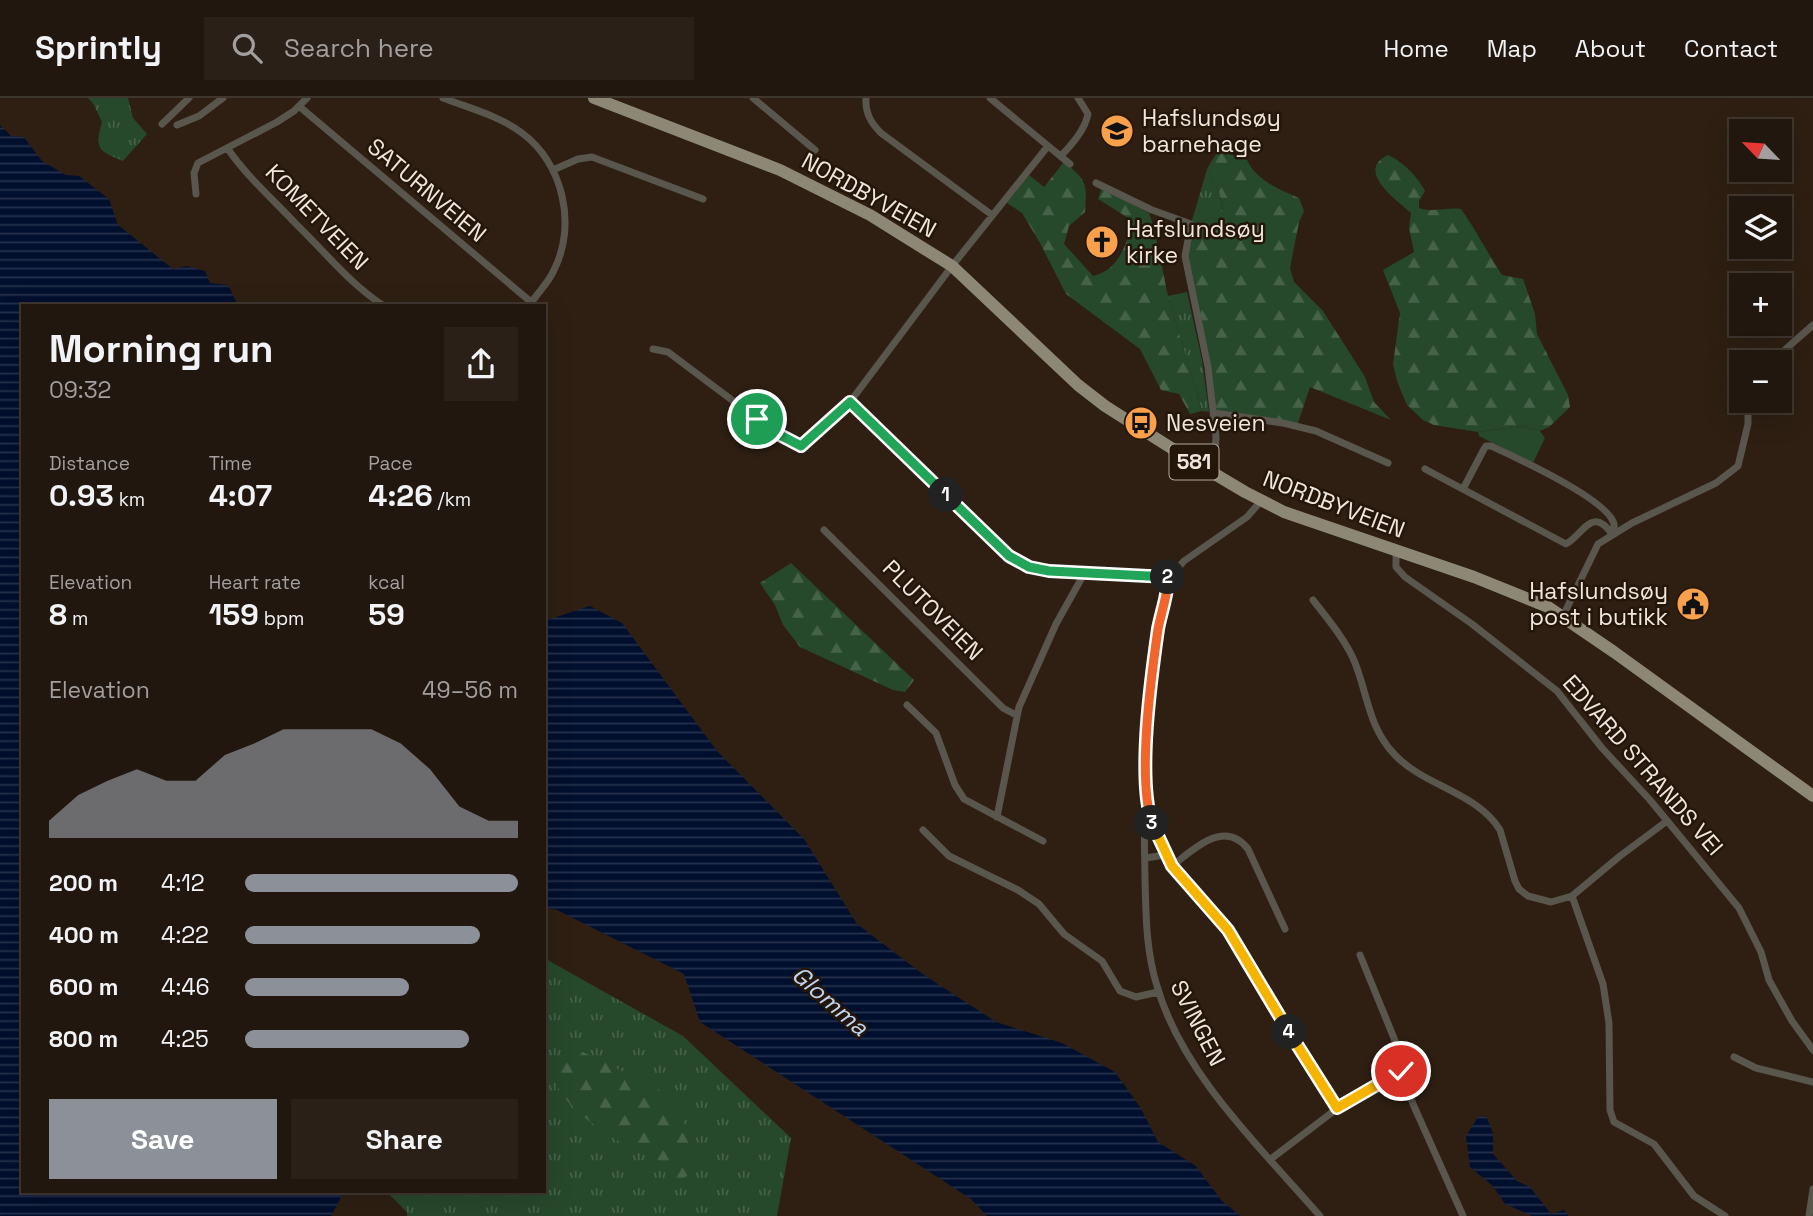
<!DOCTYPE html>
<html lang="en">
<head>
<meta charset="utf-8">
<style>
  :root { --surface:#22170e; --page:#2a2017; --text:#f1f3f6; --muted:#a29f9e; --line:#3f362e; --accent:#8c9099 }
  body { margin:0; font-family:"Space Grotesk",sans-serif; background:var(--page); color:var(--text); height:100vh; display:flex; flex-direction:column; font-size:26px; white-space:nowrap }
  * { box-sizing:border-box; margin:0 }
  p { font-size:23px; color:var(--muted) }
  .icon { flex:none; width:38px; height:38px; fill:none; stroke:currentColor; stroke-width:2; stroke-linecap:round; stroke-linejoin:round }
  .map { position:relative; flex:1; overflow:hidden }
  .panel { position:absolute; left:21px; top:206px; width:525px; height:889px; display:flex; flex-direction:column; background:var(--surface); border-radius:0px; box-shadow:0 7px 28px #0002,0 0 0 2px var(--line) }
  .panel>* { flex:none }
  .needle { width:46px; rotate:295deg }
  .buttons { position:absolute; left:1729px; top:21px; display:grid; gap:14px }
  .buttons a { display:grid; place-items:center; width:63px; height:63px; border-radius:0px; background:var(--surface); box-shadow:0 7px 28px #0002,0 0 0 2px var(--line); font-size:35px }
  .pin { position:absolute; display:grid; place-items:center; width:60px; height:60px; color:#fff; margin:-30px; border:4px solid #fff; border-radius:50%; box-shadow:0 2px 7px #0007 }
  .km { position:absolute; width:35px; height:35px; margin:-18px; border-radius:50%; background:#222; color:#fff; font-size:19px; line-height:35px; text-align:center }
  .round { display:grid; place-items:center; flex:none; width:74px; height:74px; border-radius:0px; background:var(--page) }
  .summary { display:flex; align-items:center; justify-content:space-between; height:119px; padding:0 28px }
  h1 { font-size:38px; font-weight:800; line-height:52px }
  .stats { display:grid; grid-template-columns:repeat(3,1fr); gap:10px; height:119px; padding:7px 28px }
  .stats div { display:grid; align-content:center }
  .stats b { font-size:30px; font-weight:800 }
  .stats small { font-size:19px; font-weight:400 }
  .stats p { font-size:19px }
  .chart { height:196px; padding:14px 28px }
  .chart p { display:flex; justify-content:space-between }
  .chart svg { width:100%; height:126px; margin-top:7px; fill:var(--accent); opacity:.7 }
  .cta { display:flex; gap:14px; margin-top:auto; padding:14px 28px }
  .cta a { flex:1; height:80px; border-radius:0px; background:var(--accent); color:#fff; font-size:28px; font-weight:800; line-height:80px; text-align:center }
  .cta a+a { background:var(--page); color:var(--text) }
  ul { padding:0 28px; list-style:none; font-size:23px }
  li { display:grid; grid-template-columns:112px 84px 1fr; align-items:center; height:52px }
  li i { height:18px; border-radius:9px; background:var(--accent) }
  header { display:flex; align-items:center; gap:42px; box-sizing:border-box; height:98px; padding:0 35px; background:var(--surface); border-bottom:2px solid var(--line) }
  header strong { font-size:33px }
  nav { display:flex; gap:38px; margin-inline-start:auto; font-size:24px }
  .search { width:490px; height:63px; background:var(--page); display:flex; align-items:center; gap:18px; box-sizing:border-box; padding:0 24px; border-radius:0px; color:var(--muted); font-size:26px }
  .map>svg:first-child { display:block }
  .grass { fill:url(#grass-tufts) }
  .forest { fill:url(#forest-firs) }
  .park { fill:#26482b }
  .water { fill:url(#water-rules) }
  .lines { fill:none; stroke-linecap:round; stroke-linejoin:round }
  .street { stroke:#58564d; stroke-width:7 }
  .primary { stroke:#8d8876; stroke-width:12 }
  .split-1-casing { stroke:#fff; stroke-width:14 }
  .split-2-casing { stroke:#fff; stroke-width:14 }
  .split-3-casing { stroke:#fff; stroke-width:14 }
  .split-4-casing { stroke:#fff; stroke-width:14 }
  .split-5-casing { stroke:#fff; stroke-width:14 }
  .split-1 { stroke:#22a559; stroke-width:9 }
  .split-2 { stroke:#22a559; stroke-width:9 }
  .split-3 { stroke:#f0652b; stroke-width:9 }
  .split-4 { stroke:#f5b400; stroke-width:9 }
  .split-5 { stroke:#f5b400; stroke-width:9 }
  .labels { text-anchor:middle; stroke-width:5; stroke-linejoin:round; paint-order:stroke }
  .shield { fill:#241609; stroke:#b3a89d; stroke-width:2 }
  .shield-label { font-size:21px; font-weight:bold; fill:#f0e6dd }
  .poi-label { font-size:23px; fill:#f0e6dd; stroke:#241609; text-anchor:start }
  .street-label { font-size:23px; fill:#f0e6dd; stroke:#241609 }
  .water-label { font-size:24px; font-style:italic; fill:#bed4f1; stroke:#241609 }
</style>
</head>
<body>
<header>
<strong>Sprintly</strong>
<div class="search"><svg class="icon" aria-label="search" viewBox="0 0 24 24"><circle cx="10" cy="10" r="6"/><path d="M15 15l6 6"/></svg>Search here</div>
<nav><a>Home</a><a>Map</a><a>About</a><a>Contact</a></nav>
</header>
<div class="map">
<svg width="1813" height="1118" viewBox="0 0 1813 1118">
  <defs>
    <pattern id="grass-tufts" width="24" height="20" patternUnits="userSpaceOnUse" patternTransform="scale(1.75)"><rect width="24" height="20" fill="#26482b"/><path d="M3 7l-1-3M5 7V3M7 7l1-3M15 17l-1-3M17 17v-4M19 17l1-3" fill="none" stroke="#466249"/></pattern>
    <pattern id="forest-firs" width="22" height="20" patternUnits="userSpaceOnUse" patternTransform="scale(1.75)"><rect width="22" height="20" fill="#26482b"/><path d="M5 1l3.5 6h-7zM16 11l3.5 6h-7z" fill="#466249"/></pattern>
    <pattern id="water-rules" width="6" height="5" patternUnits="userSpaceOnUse" patternTransform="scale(1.75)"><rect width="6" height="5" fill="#000f2e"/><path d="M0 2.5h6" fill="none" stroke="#26324c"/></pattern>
  </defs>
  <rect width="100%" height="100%" fill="#2e1f12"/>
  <path class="grass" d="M 88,0 L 128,0 L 133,20 L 147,36 L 123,63 C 99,53 94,51 102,24 L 93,5 Z
    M 1207,71 L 1219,94 L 1223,113 L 1212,120 L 1191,126 Z
    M 1187,194 L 1202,262 L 1209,314 L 1202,313 L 1168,198 Z
    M 544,860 L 683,938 L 791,1040 L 777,1118 L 407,1118 L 407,1114 L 387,1094 L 544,1094 Z"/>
  <path class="forest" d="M 1226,55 L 1247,62 C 1257,83 1279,91 1299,100 L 1304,113 L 1299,124 L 1290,170 L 1294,184 L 1323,213 L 1365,279 L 1374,304 L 1391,322 L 1310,289 L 1297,328 L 1214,315 L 1185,158 L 1191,126 L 1212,120 L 1223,112 L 1219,94 L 1207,71 L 1216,56 Z
    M 1388,57 C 1402,63 1418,79 1425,93 L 1419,103 L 1419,110 C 1432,115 1447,109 1461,111 C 1477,133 1487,155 1502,177 L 1523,181 L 1535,216 L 1537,236 L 1568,297 L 1570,309 L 1549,329 L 1540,333 L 1521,328 L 1478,334 L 1434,327 L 1423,322 L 1407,307 L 1397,283 L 1393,266 L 1400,215 L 1383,172 L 1414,154 L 1409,130 L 1411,115 C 1398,103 1354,73 1388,57 Z
    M 1064,64 C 1087,83 1087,84 1085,114 L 1069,128 L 1064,146 L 1093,178 C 1119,172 1126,147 1133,123 L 1098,101 L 1102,90 L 1149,115 L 1154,130 L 1168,198 L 1202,313 L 1190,316 L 1179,296 L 1161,292 L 1140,251 L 1066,196 L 1040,145 L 1022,115 L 1007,105 L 1029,77 L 1044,89 Z
    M 791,465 L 914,582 L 905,594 L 893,592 L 800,549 L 783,527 L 775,507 L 760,485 Z
    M 583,954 L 670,997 L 690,1037 L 694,1062 L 688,1078 L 676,1082 C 667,1062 646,1056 628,1048 C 609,1039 557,1004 556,982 C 555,971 565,962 572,955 Z"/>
  <path class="park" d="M 1521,328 L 1540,333 L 1545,340 L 1533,365 L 1479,338 L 1478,334 Z"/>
  <path class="water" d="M 0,27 L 11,38 L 24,39 L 42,63 L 66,77 L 79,78 L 109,101 L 118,127 L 173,171 L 187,168 L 205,173 L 210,185 L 228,187 L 238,208 L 23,208 L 23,1094 L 344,1094 L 331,1118 L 0,1118 Z
    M 590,508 L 622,525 L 717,653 L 804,741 L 857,826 L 924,877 L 996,924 L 1062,945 L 1115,974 L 1140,1009 L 1158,1044 L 1196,1068 L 1221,1102 L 1240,1118 L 987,1118 L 971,1101 L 700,924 L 684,876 L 557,812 L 544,809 L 544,523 Z
    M 1486,1018 L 1493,1035 L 1493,1056 L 1517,1083 L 1530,1089 L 1551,1116 L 1564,1112 L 1569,1118 L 1532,1118 L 1505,1106 L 1493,1088 L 1470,1069 L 1466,1038 L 1478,1019 Z"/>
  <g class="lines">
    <path class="street" d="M 443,0 C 469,10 500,18 522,35 C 563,65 577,127 554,172 C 548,186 537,195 529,208
      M 753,0 L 815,52
      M 866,0 C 865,15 871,25 881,35 L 992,117
      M 990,0 L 1070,66
      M 300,9 L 531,204
      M 162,26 L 189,0
      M 177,27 L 199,18 L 223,0
      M 228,51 C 247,79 274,102 297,127 C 326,155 350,186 384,208
      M 1061,58 C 1072,46 1085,32 1088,16 L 1078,0
      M 553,72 L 578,61 L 592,59 L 703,101
      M 1096,85 L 1152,112 L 1191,126 L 1185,158 L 1208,269 L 1216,339 L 1215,357 L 1209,373
      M 196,96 L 194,75 L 198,65 L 277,24 L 294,13 L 307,0
      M 653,251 L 668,254 L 777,336 L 801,348 L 850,304 L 952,168 L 1048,48
      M 1771,264 L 1813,227
      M 850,304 L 1016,464 C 1050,480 1116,475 1155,477 L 1170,479
      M 1214,315 L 1283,325 L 1316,333 L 1388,365
      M 1425,371 L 1566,446 C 1583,437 1592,407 1612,436
      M 1463,391 L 1484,351 L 1486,348 L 1491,348 C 1515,359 1608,401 1614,426 C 1615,430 1613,432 1612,436
      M 1261,403 L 1247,419 L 1184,463 L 1170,479 L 1161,513 L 1153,567 L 1147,635 L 1146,709 L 1154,732 L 1172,768 L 1228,832 L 1253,877 L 1337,1010
      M 824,432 L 1003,610 L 1016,617
      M 1396,453 L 1396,469 L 1405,479 L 1472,526 L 1557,593 L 1602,650 L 1650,702 L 1739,810 L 1761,854 L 1769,882 L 1792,923 L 1813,952
      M 1313,502 C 1327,520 1343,539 1353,560 C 1368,594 1367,628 1395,657 C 1424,688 1478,695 1500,732 L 1515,783 L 1519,791 L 1528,798 L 1551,804 L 1572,798 L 1620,758 L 1667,723
      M 1563,518 L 1598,446 L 1632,425 L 1716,385 L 1738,368 L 1748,326 L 1748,303
      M 907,607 L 936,635 L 955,687 L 964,701 L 1043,743
      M 1146,712 C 1143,735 1145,759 1145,782 C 1146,818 1146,853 1157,888 C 1182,976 1262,1051 1320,1118
      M 997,719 L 1019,609 L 1056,526 L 1085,474
      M 923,732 L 949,758 L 1018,792 L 1039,806 L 1064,836 L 1102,863 L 1120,893 L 1136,899 L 1158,894
      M 1145,760 L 1166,757
      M 1172,768 C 1193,752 1224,720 1248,751 L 1285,831
      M 1572,798 L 1603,886 L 1609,925 L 1610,1012 L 1614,1024 L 1654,1046 L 1694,1098 L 1725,1118
      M 1360,857 L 1398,950 L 1401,973 L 1413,1006 L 1463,1118
      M 1734,959 L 1756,970 L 1813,984
      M 1271,1061 L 1343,1006 L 1401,973
      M 1809,1118 L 1813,1091"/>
    <path class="primary" d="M 594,0 L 780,72 L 870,117 L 952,168 L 1078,287 L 1105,308 L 1176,353 L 1245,394 L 1284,414 L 1474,479 L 1548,509 L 1614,554 L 1813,698"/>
  </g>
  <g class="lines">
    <defs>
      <path id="split-1" d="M 757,321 L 778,336 L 801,348 L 850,304 L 946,397"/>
      <path id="split-2" d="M 946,397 L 1009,458 L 1029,469 L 1049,473 L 1168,479"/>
      <path id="split-3" d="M 1152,725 C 1137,680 1151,580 1158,531 C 1161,515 1169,492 1168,479"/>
      <path id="split-4" d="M 1152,725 L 1172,768 L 1228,832 L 1289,934"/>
      <path id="split-5" d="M 1289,934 L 1337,1010 L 1401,973"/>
    </defs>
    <use href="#split-1" class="split-1-casing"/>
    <use href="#split-2" class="split-2-casing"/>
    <use href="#split-3" class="split-3-casing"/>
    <use href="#split-4" class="split-4-casing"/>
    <use href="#split-5" class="split-5-casing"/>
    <use href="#split-1" class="split-1"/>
    <use href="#split-2" class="split-2"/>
    <use href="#split-3" class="split-3"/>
    <use href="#split-4" class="split-4"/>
    <use href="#split-5" class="split-5"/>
  </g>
  <defs>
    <symbol id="school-disc" viewBox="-11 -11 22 22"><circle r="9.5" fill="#f9a04c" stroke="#241609"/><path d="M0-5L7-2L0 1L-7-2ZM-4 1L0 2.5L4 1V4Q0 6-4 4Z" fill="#111"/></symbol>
    <symbol id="church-disc" viewBox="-11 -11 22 22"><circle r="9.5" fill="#f9a04c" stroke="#241609"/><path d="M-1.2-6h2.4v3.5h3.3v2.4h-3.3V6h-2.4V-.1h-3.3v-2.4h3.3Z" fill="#111"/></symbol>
    <symbol id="bus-disc" viewBox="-11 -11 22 22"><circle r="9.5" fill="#f9a04c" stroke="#241609"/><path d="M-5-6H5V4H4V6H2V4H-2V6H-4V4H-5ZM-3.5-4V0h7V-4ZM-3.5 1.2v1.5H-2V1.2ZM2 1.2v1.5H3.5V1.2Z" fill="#111"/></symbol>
    <symbol id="civic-disc" viewBox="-11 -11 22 22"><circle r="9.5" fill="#f9a04c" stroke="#241609"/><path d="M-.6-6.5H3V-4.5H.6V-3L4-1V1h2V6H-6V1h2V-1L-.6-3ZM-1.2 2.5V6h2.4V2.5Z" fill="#111"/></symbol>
  </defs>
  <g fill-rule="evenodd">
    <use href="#school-disc" x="1098" y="14" width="38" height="38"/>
    <use href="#church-disc" x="1083" y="125" width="38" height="38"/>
    <use href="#bus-disc" x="1122" y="306" width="38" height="38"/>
    <use href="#civic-disc" x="1674" y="487" width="38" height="38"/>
  </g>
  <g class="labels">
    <rect class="shield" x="1169.5" y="346.5" width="49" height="35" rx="5"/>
    <g class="shield-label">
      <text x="1194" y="371">581</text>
    </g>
    <g class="poi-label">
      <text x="1142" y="28">Hafslundsøy<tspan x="1142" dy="26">barnehage</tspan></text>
      <text x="1126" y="139">Hafslundsøy<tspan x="1126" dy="26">kirke</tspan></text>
      <text x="1166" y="333">Nesveien</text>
      <text x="1668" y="501" text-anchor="end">Hafslundsøy<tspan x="1668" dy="26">post i butikk</tspan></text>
    </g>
    <g class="street-label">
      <text transform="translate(427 92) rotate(40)" y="8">SATURNVEIEN</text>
      <text transform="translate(869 97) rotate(29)" y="8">NORDBYVEIEN</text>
      <text transform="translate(317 119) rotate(46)" y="8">KOMETVEIEN</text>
      <text transform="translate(1334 406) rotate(21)" y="8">NORDBYVEIEN</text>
      <text transform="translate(933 512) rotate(45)" y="8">PLUTOVEIEN</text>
      <text transform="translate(1643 667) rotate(49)" y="8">EDVARD STRANDS VEI</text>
      <text transform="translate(1198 925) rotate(63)" y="8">SVINGEN</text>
    </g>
    <g class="water-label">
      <text transform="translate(830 903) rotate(41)" y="8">Glomma</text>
    </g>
  </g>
</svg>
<div class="buttons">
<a><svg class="needle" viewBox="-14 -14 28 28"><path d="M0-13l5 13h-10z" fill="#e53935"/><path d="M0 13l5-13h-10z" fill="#a29f9e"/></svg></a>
<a><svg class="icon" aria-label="layers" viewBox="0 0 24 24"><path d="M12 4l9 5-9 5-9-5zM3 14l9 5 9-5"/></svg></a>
<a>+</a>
<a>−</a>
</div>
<div class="pin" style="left:757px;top:321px;background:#1e9e55"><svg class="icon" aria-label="arrive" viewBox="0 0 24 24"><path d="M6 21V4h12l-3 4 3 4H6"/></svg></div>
<div class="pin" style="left:1401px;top:973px;background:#d93025"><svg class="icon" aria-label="check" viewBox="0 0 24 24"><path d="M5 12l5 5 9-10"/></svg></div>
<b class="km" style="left:946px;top:397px">1</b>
<b class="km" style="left:1168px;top:479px">2</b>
<b class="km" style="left:1152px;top:725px">3</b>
<b class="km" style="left:1289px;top:934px">4</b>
<section class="panel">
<div class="summary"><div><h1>Morning run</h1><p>09:32</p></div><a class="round"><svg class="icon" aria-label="share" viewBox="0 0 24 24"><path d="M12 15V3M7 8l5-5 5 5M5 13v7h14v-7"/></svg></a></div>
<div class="stats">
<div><p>Distance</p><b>0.93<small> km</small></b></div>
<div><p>Time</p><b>4:07</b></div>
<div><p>Pace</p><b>4:26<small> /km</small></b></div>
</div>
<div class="stats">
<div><p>Elevation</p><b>8<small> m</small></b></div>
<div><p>Heart rate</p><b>159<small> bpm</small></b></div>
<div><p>kcal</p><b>59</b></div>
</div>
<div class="chart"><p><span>Elevation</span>49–56 m</p>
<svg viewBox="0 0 160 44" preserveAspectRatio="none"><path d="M0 44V38L10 29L20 24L30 20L40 24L50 24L60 15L70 11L80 6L90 6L100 6L110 6L120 11L130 20L140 33L150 38L160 38V44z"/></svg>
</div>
<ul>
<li><b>200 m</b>4:12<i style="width:100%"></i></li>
<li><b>400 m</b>4:22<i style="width:86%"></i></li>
<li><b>600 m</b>4:46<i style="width:60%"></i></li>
<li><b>800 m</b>4:25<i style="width:82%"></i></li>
</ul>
<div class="cta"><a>Save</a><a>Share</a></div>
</section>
</div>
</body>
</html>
